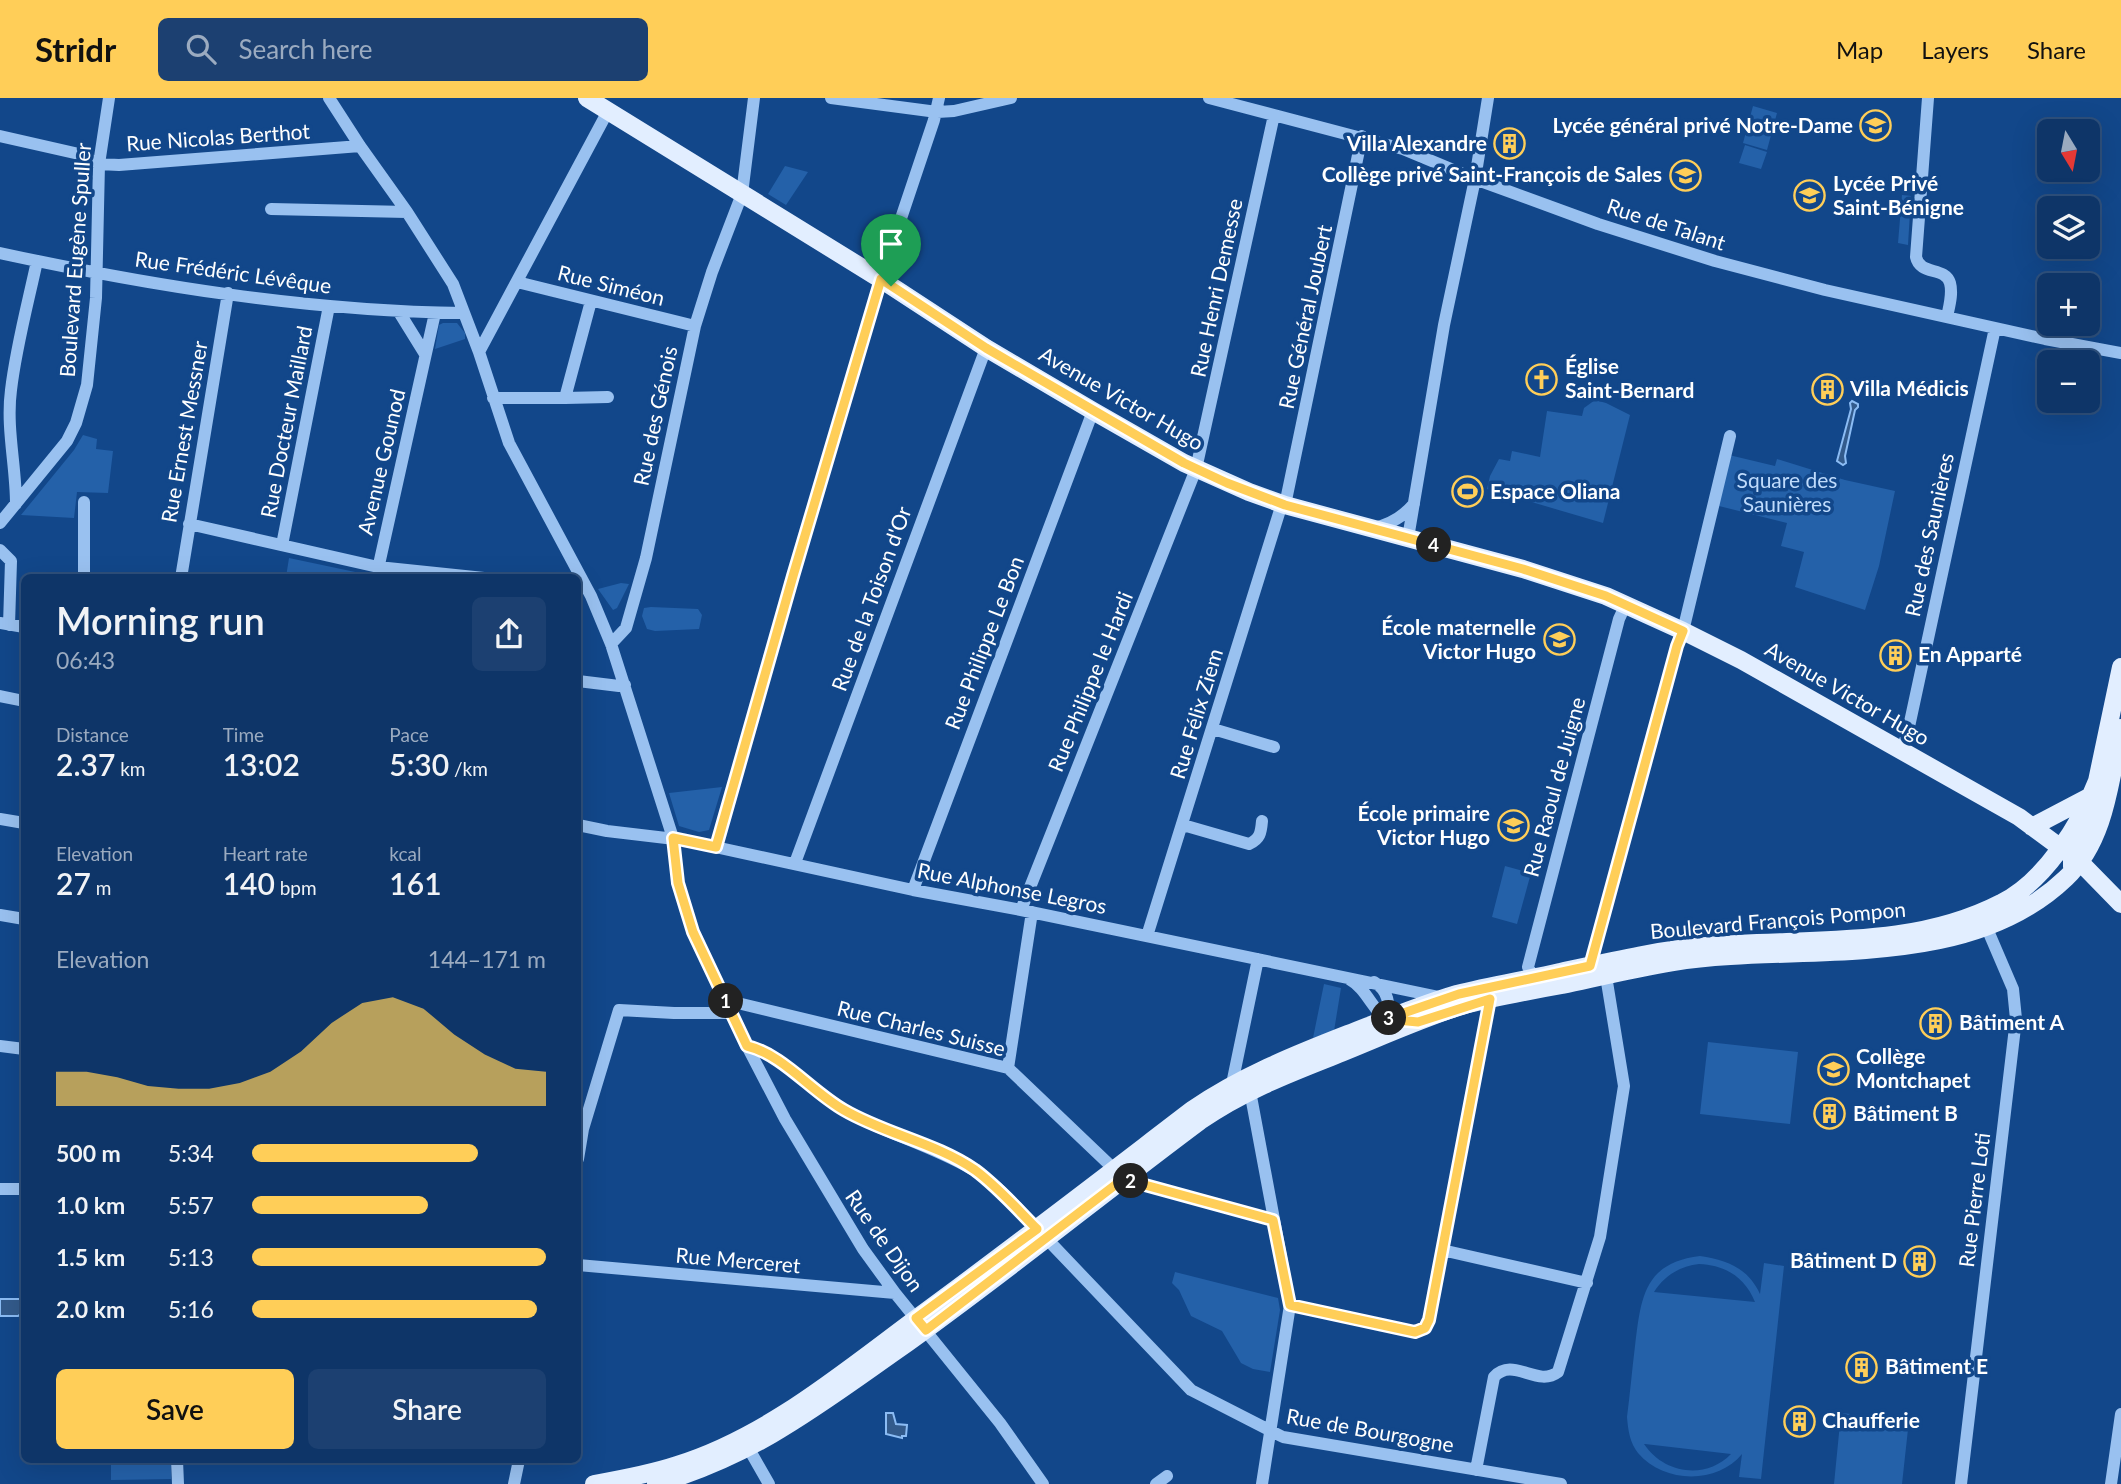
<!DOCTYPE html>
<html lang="en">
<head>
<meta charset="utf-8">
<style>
  :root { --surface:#0e3568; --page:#1c4071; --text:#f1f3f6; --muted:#9babc0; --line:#2e507c; --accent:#ffce58 }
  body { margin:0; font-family:Lato,sans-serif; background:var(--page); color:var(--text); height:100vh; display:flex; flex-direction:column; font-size:26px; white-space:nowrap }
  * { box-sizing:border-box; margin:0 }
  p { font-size:23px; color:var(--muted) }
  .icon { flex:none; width:38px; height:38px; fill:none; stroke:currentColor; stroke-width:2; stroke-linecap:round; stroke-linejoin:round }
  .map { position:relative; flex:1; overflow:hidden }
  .panel { position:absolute; left:21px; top:476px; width:560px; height:889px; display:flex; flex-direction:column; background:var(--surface); border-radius:10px; box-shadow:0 7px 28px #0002,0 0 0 2px var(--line) }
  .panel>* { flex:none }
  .needle { width:46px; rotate:170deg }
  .buttons { position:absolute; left:2037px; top:21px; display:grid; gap:14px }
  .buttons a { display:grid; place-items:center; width:63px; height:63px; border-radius:10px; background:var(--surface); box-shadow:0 7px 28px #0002,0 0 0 2px var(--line); font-size:35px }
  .pin { position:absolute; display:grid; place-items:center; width:60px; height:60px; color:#fff; margin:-72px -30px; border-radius:50% 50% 50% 0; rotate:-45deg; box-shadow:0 0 7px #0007 }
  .pin .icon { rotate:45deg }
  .km { position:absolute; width:35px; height:35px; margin:-18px; border-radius:50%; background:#222; color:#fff; font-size:19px; line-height:35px; text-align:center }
  .round { display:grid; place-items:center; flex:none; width:74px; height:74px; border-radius:10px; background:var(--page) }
  .overview { display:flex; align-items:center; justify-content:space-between; height:119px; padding:0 35px }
  h1 { font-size:38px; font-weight:600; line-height:52px }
  .figures { display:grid; grid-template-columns:repeat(3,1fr); gap:10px; height:119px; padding:7px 35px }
  .figures div { display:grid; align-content:center }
  .figures b { font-size:30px; font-weight:600 }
  .figures small { font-size:19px; font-weight:400 }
  .figures p { font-size:19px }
  .chart { height:196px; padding:14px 35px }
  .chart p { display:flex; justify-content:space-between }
  .chart svg { width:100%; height:126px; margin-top:7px; fill:var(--accent); opacity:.7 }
  .button { display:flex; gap:14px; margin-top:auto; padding:14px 35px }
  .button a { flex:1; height:80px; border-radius:10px; background:var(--accent); color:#111; font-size:28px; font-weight:600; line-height:80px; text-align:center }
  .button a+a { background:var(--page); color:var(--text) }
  ul { padding:0 35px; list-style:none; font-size:23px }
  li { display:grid; grid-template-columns:112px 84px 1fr; align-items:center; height:52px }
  li i { height:18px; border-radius:9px; background:var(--accent) }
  header { display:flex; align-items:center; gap:42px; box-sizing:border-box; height:98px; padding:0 35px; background:var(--accent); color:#111 }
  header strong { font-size:33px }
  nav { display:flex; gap:38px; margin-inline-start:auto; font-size:24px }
  .search { width:490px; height:63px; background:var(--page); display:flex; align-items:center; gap:18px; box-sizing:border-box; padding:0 24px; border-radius:10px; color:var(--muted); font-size:26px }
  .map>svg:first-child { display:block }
  .green { fill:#2461a9; fill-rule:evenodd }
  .water { fill:#335b8c; stroke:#8bbcf4; stroke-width:2 }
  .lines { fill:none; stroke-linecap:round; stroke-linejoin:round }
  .minor { stroke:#99c1f0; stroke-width:12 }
  .major { stroke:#e2eeff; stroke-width:18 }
  .route-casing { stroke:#fff; stroke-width:14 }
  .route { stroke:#ffce58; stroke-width:9 }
  .labels { text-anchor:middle; stroke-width:7; stroke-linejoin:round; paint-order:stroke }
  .poi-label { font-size:21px; font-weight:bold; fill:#fff; stroke:#12478a; text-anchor:start }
  .street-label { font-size:21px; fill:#fff; stroke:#12478a }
  .park-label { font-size:21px; fill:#bfdbfc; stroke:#12478a }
</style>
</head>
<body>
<header>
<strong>Stridr</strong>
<div class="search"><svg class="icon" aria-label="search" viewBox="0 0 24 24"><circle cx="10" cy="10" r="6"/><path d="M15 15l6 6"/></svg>Search here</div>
<nav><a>Map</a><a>Layers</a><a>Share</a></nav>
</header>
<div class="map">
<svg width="2121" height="1386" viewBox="0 0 2121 1386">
  <rect width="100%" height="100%" fill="#12478a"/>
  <path class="green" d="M 1753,8 L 1777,15 L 1767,52 L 1743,45 Z
    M 1745,47 L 1767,54 L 1761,71 L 1739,65 Z
    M 785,68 L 808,74 L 786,107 L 768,96 Z
    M 1902,97 L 1911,98 L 1908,147 L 1898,145 Z
    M 443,225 L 457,225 L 465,235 L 465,241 L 435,251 L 439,227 Z
    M 1595,302 L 1606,305 L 1630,317 L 1603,425 L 1487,391 L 1490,378 L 1499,361 L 1510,363 L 1512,353 L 1540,359 L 1547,313 L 1582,318 L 1584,310 Z
    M 83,337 L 97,341 L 96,351 L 113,353 L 108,395 L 77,394 L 74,420 L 21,417 L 74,352 Z
    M 1729,357 L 1775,368 L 1777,361 L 1845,382 L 1895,393 L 1879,468 L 1865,512 L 1795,489 L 1804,454 L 1781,448 L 1787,425 L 1715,407 Z
    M 289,460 L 360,475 L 363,479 L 286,479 Z
    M 621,485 L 629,486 L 617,510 L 613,512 L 598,491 Z
    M 651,509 L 698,511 L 702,517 L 699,531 L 655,533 L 647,531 L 642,518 L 644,510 Z
    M 722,689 L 709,732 L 699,734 L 679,728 L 669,695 Z
    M 1505,768 L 1531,775 L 1517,826 L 1492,819 Z
    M 1324,886 L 1341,890 L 1334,933 L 1313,940 Z
    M 1708,944 L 1798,954 L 1790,1026 L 1700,1016 Z
    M 1700,1158 C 1727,1162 1748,1170 1760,1196 L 1764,1165 L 1784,1168 L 1761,1381 L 1739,1379 L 1742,1356 C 1718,1386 1664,1386 1638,1355 C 1630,1345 1628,1332 1627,1319 C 1630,1296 1632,1272 1635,1248 C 1641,1199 1644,1165 1700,1158 ZM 1699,1166 C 1725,1167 1745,1179 1755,1204 L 1654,1194 C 1664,1178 1680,1168 1699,1166 ZM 1644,1346 L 1645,1346 L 1731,1356 C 1706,1382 1664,1376 1644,1346 Z
    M 1175,1174 L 1278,1200 L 1280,1212 L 1270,1274 L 1253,1271 L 1241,1265 L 1222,1233 L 1191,1218 L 1179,1192 L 1172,1185 Z
    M 1841,1315 L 1909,1322 L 1902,1386 L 1834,1386 Z
    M 111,1362 L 171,1362 L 171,1381 L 111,1382 Z"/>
  <path class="water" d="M 1852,303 L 1858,306 L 1858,309 L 1855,312 L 1845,358 L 1846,365 L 1843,367 L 1837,363 L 1851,311 L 1850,305 Z
    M 0,1201 L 22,1201 L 22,1215 L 18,1218 L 0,1218 Z
    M 886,1315 L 893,1315 L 896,1326 L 907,1327 L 906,1338 L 902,1338 L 902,1340 L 886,1336 Z"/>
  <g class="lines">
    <path class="minor" d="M 329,0 L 360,48 L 407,114 L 453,186 L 479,254 L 509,345 L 591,498 L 611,546 L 673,740 L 678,785 L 693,834 L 747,948 L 785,1021 L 863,1151 L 895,1195 L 1000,1325 L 1043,1386
      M 831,0 L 937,14 L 954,13 L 1011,0
      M 1209,0 L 1403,51 L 1475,81 L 1598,126 L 1715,163 L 1825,192 L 2045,241 L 2121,255
      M 1928,0 L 1916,159 C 1920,178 1945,168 1950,185 C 1953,196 1949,209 1947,219
      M 0,38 L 79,56 L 99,66 L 119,67 L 360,48
      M 271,111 L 407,114
      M 0,155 C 152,188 308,213 464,215
      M 517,184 L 695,228
      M 399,214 L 425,256
      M 479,254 L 608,13
      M 493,300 L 565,300 L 591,203
      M 565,300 L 608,299
      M 84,404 L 84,480
      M 16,406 C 16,368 6,330 11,292 C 16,249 28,205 37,163
      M 0,425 L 67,343 L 76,325 L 87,287 L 96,200 L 99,66 L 109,0
      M 189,426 L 378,469 L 484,480
      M 1374,430 C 1391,426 1403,419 1414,406
      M 1408,440 L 1444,227 L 1475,81 L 1488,0
      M 282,447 L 329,208
      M 0,452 L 11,463 L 9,527
      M 181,480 L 228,195
      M 376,480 L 435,215
      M 0,525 L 24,529
      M 611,546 L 626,530 L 646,460 L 695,228 L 712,174 L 742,96 L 754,0
      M 578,583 L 619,588 L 625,587
      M 0,598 L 24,603
      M 1213,631 L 1274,649
      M 1901,651 L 1907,638 L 1995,230
      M 0,721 L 24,725
      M 578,727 L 607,733 L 683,742 L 913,792 L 1021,812 L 1444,900
      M 1183,727 L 1249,746 C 1260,741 1261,735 1262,723
      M 716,749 L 793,478 L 884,171 L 934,22 L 939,0
      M 795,765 L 986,250
      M 913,792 L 1093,313
      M 1021,812 L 1196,371 L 1274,17
      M 0,817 L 24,821
      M 1147,838 L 1280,412 L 1285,407 L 1362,38
      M 1590,868 L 1677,548 L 1683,533 L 1730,338
      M 1534,880 L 1528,869 L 1619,521 L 1625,508
      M 1349,881 C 1367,891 1371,910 1386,921 C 1391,907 1388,892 1374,884
      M 725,902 L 1008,970 L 1114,1071
      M 0,948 L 24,951
      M 747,948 C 784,957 811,994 844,1012 C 884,1035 930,1047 970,1070 C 996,1084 1017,1110 1037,1131
      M 1008,970 L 1032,814
      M 1232,986 L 1258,861
      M 1250,993 L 1290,1207 L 1262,1386
      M 578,1061 L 583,1031 L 619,912 L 674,915 L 731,915
      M 1123,1081 L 1273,1122
      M 0,1091 L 24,1091
      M 1046,1140 L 1191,1292 L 1271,1333 L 1283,1339 L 1561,1386
      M 1442,1152 L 1587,1185
      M 578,1167 L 895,1195
      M 1290,1207 L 1415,1234 L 1425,1230 L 1429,1222 L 1490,901
      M 749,1351 L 769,1386
      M 177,1362 L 178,1386
      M 1476,1372 L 1494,1279 C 1513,1258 1537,1290 1558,1274 L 1600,1139 L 1624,988 L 1606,878
      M 514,1386 L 519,1362
      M 1156,1386 L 1167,1378
      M 1961,1386 L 2016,921 L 2013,891 L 1986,828
      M 2111,1386 L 2121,1316"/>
    <path class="major" d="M 587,0 L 882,182 L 986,250 L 1093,313 L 1184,365 L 1249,394 L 1285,407 L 1523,471 L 1606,498 L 1683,533 L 1741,562 L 2019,719 L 2080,764 L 2121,806
      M 2032,729 L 2091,698
      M 2072,769 L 2072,758 L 2092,715
      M 594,1386 C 622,1381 650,1376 677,1367 C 770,1338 847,1271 925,1214 C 1015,1148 1103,1080 1192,1012 C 1240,979 1294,957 1348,936 C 1384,922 1420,907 1457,896 C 1491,887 1526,882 1560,874 C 1608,864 1657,852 1706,848 C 1805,839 1910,852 2001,805 C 2044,784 2080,727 2097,683 L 2121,569
      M 656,1386 C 753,1358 815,1310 896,1253 C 999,1180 1098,1099 1200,1023 C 1240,995 1285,977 1331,959 C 1374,942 1417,922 1461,908 C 1494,899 1528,893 1562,887 C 1599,879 1636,870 1673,864 C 1799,844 1965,877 2066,780 C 2106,742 2110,682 2121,630"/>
  </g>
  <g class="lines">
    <defs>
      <path id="route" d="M 881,181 L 986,250 L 1079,304 L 1184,365 L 1227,385 L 1285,407 L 1523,471 L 1606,498 L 1683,533 L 1677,548 L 1590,868 L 1459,896 L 1386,921 L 1418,924 L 1490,901 L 1429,1222 L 1425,1230 L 1415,1234 L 1290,1207 L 1273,1122 L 1123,1081 L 926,1232 L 916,1220 L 1037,1131 C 1017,1111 998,1089 975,1072 C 936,1045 885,1036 844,1012 C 812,994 782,956 747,948 L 693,834 L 678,785 L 673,740 L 716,749 L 793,478 Z"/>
    </defs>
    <use href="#route" class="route-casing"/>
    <use href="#route" class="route"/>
  </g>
  <defs>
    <symbol id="school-ring" viewBox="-11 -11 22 22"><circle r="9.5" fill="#12478a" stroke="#ffce58" stroke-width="1.5"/><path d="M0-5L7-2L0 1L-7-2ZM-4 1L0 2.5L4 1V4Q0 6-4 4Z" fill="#ffce58"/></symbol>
    <symbol id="building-ring" viewBox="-11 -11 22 22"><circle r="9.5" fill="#12478a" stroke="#ffce58" stroke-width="1.5"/><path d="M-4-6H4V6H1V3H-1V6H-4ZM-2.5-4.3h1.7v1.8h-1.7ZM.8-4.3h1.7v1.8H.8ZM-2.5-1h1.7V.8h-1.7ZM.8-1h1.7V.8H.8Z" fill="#ffce58"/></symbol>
    <symbol id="church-ring" viewBox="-11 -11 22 22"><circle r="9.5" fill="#12478a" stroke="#ffce58" stroke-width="1.5"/><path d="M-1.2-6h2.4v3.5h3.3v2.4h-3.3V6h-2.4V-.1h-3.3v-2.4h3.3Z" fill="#ffce58"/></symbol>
    <symbol id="stadium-ring" viewBox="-11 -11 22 22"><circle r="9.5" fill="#12478a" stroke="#ffce58" stroke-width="1.5"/><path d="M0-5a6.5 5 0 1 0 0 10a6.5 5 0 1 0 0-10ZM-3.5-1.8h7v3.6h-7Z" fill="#ffce58"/></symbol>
  </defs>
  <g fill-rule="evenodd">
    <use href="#school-ring" x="1858" y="10" width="35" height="35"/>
    <use href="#building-ring" x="1492" y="28" width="35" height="35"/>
    <use href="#school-ring" x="1668" y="60" width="35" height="35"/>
    <use href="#school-ring" x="1792" y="80" width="35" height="35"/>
    <use href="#church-ring" x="1524" y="264" width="35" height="35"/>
    <use href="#building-ring" x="1810" y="274" width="35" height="35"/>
    <use href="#stadium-ring" x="1450" y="376" width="35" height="35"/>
    <use href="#school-ring" x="1542" y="524" width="35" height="35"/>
    <use href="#building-ring" x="1878" y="540" width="35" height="35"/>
    <use href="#school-ring" x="1496" y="710" width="35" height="35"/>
    <use href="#building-ring" x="1918" y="908" width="35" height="35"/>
    <use href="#school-ring" x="1816" y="954" width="35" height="35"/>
    <use href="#building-ring" x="1812" y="998" width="35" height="35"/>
    <use href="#building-ring" x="1902" y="1146" width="35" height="35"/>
    <use href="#building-ring" x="1844" y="1252" width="35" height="35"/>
    <use href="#building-ring" x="1782" y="1306" width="35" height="35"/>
  </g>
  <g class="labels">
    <g class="poi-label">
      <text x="1853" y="35" text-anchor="end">Lycée général privé Notre-Dame</text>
      <text x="1487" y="53" text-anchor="end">Villa Alexandre</text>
      <text x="1662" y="84" text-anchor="end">Collège privé Saint-François de Sales</text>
      <text x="1833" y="93">Lycée Privé<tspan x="1833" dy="24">Saint-Bénigne</tspan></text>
      <text x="1565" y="276">Église<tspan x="1565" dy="24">Saint-Bernard</tspan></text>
      <text x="1850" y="298">Villa Médicis</text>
      <text x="1490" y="401">Espace Oliana</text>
      <text x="1536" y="537" text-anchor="end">École maternelle<tspan x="1536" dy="24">Victor Hugo</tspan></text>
      <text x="1918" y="564">En Apparté</text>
      <text x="1490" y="723" text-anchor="end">École primaire<tspan x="1490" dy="24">Victor Hugo</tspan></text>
      <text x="1959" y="932">Bâtiment A</text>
      <text x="1856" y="966">Collège<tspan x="1856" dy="24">Montchapet</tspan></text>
      <text x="1853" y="1023">Bâtiment B</text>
      <text x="1897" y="1170" text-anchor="end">Bâtiment D</text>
      <text x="1885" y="1276">Bâtiment E</text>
      <text x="1822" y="1330">Chaufferie</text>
    </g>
    <g class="street-label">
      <text transform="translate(218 40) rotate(-4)" y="7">Rue Nicolas Berthot</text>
      <text transform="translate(1666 127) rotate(18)" y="7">Rue de Talant</text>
      <text transform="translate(76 162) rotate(-86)" y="7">Boulevard Eugène Spuller</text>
      <text transform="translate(233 175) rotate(8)" y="7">Rue Frédéric Lévêque</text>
      <text transform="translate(611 188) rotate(14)" y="7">Rue Siméon</text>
      <text transform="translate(1217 190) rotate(-78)" y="7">Rue Henri Demesse</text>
      <text transform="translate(1306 219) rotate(-78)" y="7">Rue Général Joubert</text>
      <text transform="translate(1121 301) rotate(30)" y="7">Avenue Victor Hugo</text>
      <text transform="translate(656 318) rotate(-78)" y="7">Rue des Génois</text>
      <text transform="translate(287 324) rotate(-79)" y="7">Rue Docteur Maillard</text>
      <text transform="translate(185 334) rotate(-80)" y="7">Rue Ernest Messner</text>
      <text transform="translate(382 364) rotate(-77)" y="7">Avenue Gounod</text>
      <text transform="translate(1930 437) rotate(-78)" y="7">Rue des Saunières</text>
      <text transform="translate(872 501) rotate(-70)" y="7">Rue de la Toison d'Or</text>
      <text transform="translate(985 545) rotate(-69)" y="7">Rue Philippe Le Bon</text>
      <text transform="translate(1091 584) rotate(-68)" y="7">Rue Philippe le Hardi</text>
      <text transform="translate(1847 596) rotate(30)" y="7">Avenue Victor Hugo</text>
      <text transform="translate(1197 616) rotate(-73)" y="7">Rue Félix Ziem</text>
      <text transform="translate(1555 689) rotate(-75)" y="7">Rue Raoul de Juigne</text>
      <text transform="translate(1012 791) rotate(11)" y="7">Rue Alphonse Legros</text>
      <text transform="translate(1778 823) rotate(-5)" y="7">Boulevard François Pompon</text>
      <text transform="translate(921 931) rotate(14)" y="7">Rue Charles Suisse</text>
      <text transform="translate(1975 1102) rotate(-83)" y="7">Rue Pierre Loti</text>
      <text transform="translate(884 1143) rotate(55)" y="7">Rue de Dijon</text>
      <text transform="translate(738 1163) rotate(5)" y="7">Rue Merceret</text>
      <text transform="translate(1370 1333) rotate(10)" y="7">Rue de Bourgogne</text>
    </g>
    <g class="park-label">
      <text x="1787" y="390">Square des<tspan x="1787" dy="24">Saunières</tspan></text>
    </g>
  </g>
</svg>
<div class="buttons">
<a><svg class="needle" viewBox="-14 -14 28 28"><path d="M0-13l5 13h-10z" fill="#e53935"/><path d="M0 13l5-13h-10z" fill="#9babc0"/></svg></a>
<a><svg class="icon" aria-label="layers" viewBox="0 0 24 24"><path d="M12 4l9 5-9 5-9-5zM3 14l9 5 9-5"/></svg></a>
<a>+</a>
<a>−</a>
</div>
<div class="pin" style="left:891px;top:188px;background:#1e9e55"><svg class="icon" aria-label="arrive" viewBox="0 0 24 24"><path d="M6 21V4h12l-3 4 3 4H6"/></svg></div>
<b class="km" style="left:726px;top:903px">1</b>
<b class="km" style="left:1131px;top:1083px">2</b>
<b class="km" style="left:1389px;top:920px">3</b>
<b class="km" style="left:1434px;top:447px">4</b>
<section class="panel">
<div class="overview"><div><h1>Morning run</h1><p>06:43</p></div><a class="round"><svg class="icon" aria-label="share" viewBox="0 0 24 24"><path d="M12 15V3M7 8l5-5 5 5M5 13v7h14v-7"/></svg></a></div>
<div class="figures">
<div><p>Distance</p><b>2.37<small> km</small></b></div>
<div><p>Time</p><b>13:02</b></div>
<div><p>Pace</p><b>5:30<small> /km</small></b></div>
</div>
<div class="figures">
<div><p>Elevation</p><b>27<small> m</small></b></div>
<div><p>Heart rate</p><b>140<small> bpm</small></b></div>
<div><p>kcal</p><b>161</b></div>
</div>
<div class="chart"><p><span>Elevation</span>144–171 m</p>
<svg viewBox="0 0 160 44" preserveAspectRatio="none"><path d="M0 44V32L10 32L20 34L30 37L40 38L50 38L60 36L70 32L80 25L90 15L100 8L110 6L120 10L130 19L140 26L150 31L160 32V44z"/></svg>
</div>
<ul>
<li><b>500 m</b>5:34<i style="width:77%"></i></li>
<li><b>1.0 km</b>5:57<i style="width:60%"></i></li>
<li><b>1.5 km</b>5:13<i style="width:100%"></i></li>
<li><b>2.0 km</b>5:16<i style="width:97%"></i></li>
</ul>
<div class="button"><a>Save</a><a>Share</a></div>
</section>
</div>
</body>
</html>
